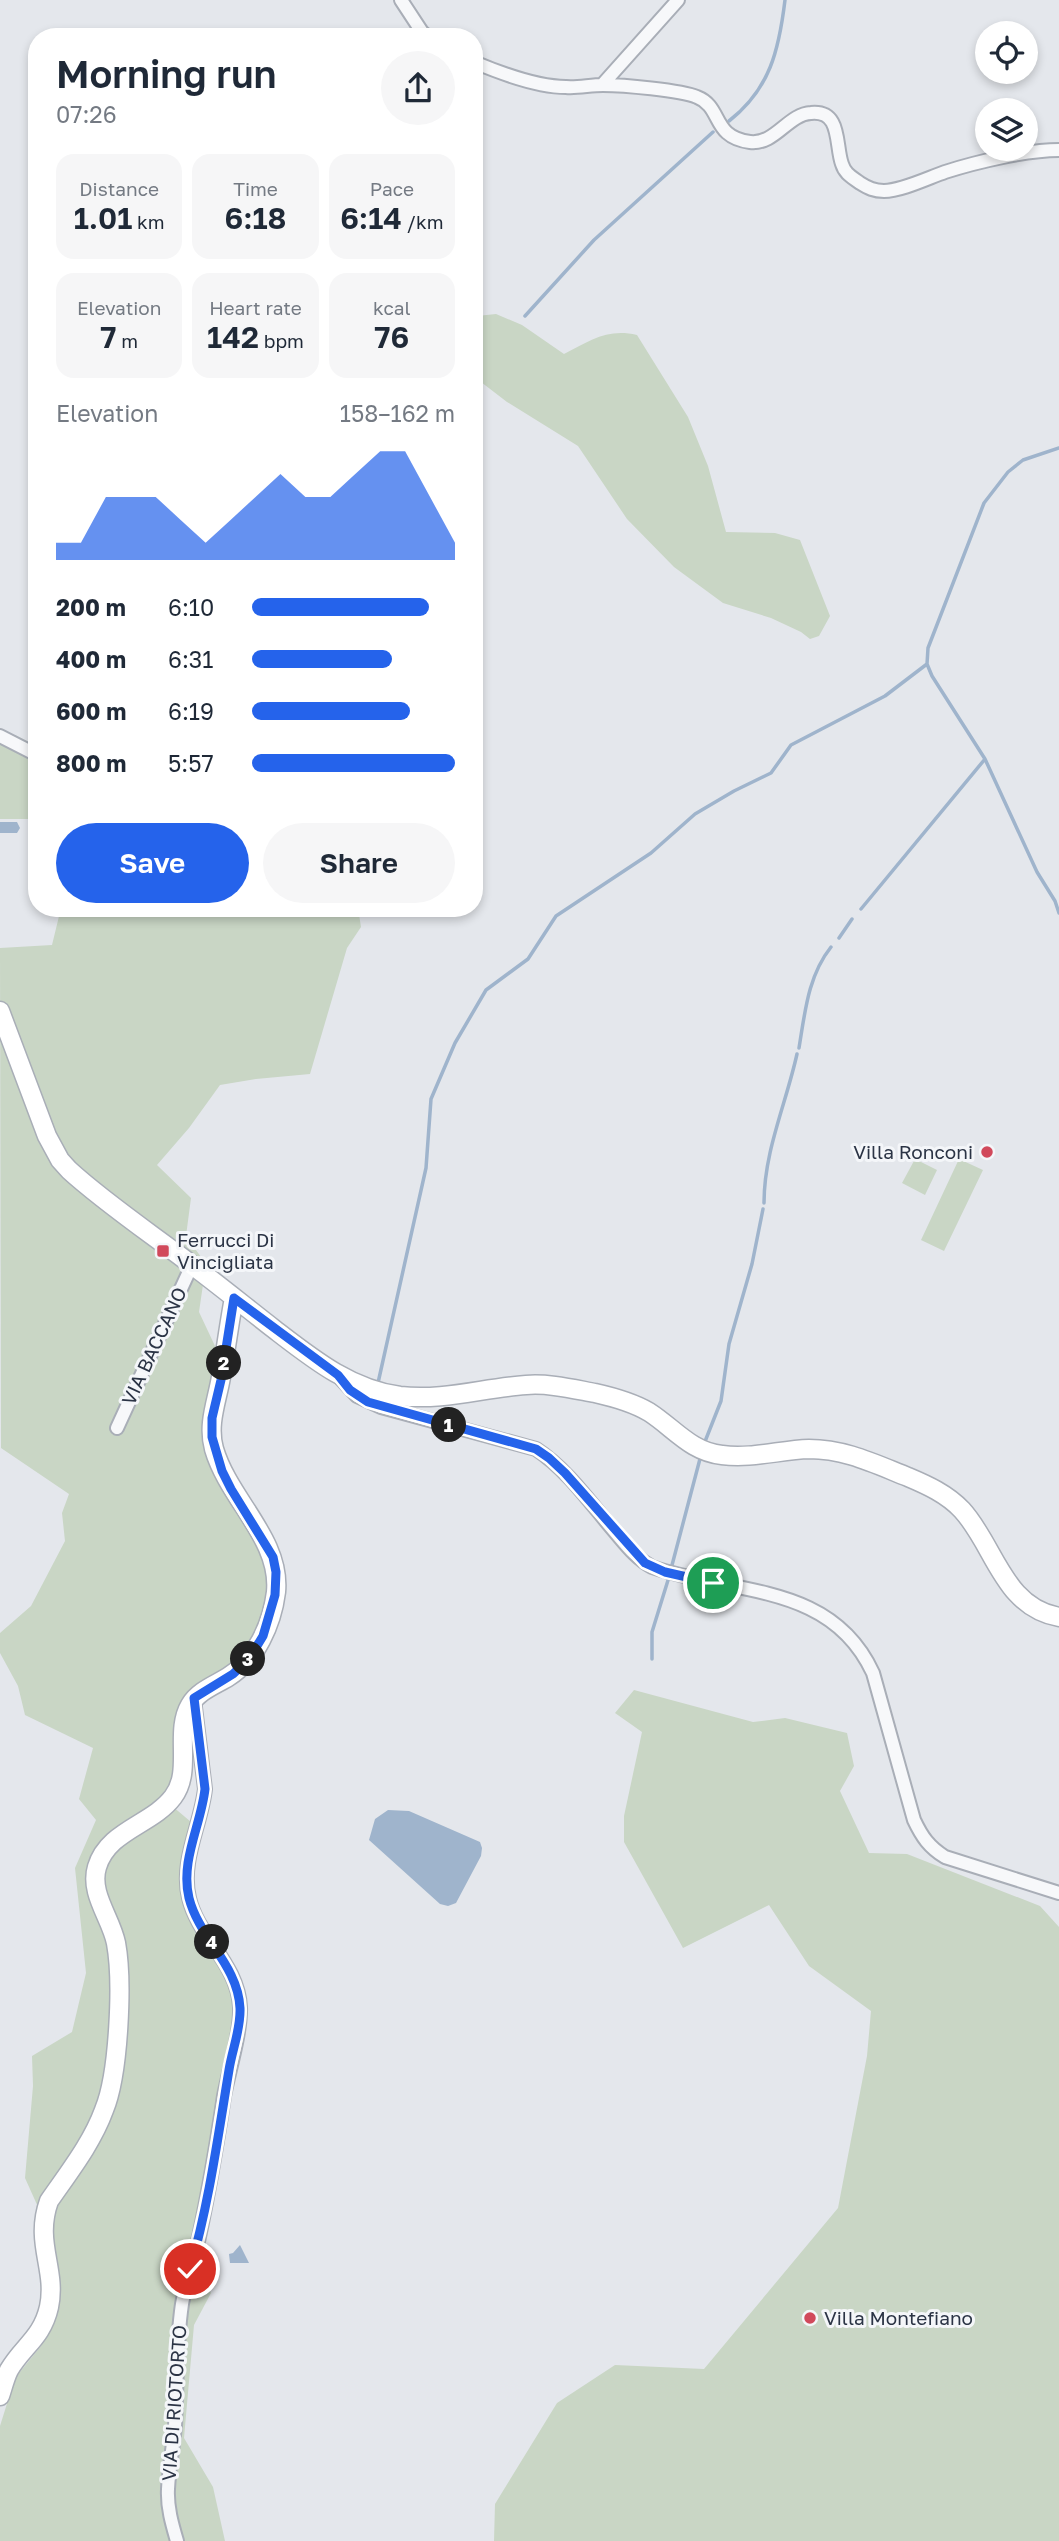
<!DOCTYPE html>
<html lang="en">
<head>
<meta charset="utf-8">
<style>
  :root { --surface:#fff; --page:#f6f6f7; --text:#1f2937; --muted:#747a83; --accent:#2563eb }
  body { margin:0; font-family:"Golos Text",sans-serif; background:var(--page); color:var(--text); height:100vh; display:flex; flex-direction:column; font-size:26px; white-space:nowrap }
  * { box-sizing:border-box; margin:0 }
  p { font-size:23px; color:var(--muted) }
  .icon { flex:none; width:38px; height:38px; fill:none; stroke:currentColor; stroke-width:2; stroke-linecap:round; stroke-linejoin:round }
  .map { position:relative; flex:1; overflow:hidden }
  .panel { position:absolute; left:28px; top:28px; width:455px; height:889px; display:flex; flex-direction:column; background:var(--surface); border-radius:28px; box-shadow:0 4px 10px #0003 }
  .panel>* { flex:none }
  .fabs { position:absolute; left:975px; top:21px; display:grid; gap:14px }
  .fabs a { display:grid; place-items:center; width:63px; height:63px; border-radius:50%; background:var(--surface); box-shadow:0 4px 10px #0003; font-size:35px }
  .pin { position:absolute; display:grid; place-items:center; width:60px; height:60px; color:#fff; margin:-30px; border:4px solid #fff; border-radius:50%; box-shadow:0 2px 7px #0007 }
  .km { position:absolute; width:35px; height:35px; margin:-18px; border-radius:50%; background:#222; color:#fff; font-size:19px; line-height:35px; text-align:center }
  .round { display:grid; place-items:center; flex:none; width:74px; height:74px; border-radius:37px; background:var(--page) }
  .head { display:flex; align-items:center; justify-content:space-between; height:119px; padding:0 28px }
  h1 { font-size:38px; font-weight:600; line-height:52px }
  .figures { display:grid; grid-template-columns:repeat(3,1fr); gap:10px; height:119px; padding:7px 28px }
  .figures div { display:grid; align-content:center; border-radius:18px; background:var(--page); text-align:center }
  .figures b { font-size:30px; font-weight:600 }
  .figures small { font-size:19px; font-weight:400 }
  .figures p { font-size:19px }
  .chart { height:196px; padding:14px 28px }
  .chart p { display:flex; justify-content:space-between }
  .chart svg { width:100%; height:126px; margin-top:7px; fill:var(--accent); opacity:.7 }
  .cta { display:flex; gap:14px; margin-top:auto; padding:14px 28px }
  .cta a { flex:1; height:80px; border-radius:42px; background:var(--accent); color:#fff; font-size:28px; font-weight:600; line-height:80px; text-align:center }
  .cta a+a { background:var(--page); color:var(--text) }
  ul { padding:0 28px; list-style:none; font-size:23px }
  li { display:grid; grid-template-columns:112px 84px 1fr; align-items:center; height:52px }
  li i { height:18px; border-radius:9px; background:var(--accent) }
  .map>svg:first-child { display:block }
  .green { fill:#c9d6c5 }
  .water { fill:#9fb4cc }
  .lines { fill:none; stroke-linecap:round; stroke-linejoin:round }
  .stream { stroke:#9fb4cc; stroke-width:3.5 }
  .street-casing { stroke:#a9aeb7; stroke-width:16 }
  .secondary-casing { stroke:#a9aeb7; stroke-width:21 }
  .street { stroke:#f7f8fa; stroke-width:12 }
  .secondary { stroke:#fff; stroke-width:18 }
  .route-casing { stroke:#fff; stroke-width:14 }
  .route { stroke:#2563eb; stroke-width:9 }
  .poi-dot { fill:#d1495b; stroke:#f4f6f9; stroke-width:2.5 }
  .labels { text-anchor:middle; stroke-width:6; stroke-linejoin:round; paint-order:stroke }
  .poi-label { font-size:19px; fill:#2b3445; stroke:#f4f6f9; text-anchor:start }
  .street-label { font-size:19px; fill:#2b3445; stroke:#f4f6f9 }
</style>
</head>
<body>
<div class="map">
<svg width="1059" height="2541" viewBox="0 0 1059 2541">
  <rect width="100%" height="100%" fill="#e4e7ec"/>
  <path class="green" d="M 496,314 L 522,325 L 564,354 C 590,341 607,328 637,335 L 688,417 L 708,466 L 726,532 L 775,533 L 800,540 L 830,616 L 819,636 L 810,639 L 801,632 L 771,618 L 723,603 L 674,567 L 627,519 L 578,446 L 507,402 L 481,382 C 483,358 474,343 474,320 L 477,316 Z
    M 15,735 L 37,746 L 37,848 L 36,819 L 0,819 L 0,742 Z
    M 61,908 L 358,908 L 361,927 L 347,948 L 310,1074 L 256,1079 L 220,1085 L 189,1128 L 157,1165 L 191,1198 L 186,1236 L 206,1264 L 199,1312 L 215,1346 L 210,1435 L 268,1559 L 268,1611 L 241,1661 L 196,1690 L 175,1782 L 165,1800 L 191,1822 L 182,1865 L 182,1896 L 231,1988 L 234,2013 L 189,2253 L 211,2293 L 194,2325 L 184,2438 L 213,2487 L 225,2541 L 0,2541 L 0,2426 L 15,2378 L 41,2346 L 56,2301 L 52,2238 L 25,2178 L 33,2086 L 32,2056 L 72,2032 L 86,1973 L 75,1868 L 96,1820 L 79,1799 L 93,1748 L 25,1715 L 18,1686 L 0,1653 L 0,1633 L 31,1606 L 65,1541 L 62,1513 L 69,1494 L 1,1448 L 0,948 L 52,945 Z
    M 915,1159 L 937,1170 L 925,1195 L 902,1183 Z
    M 959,1159 L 983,1170 L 944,1251 L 921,1240 Z
    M 634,1690 L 753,1722 L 785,1718 L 847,1733 L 854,1766 L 840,1791 L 869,1853 L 907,1854 L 1040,1906 L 1059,1927 L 1059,2541 L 494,2541 L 495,2504 L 557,2403 L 615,2365 L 704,2369 L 838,2208 L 867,2056 L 871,2011 L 809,1966 L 769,1905 L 683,1948 L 624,1842 L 624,1816 L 642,1732 L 615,1713 Z"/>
  <path class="water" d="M 0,822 L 17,822 L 20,828 L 17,833 L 0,833 Z
    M 388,1810 L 409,1811 L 480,1842 L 482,1848 L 481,1856 L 456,1903 L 448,1906 L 440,1904 L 369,1840 L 375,1819 Z
    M 240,2245 L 249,2263 L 230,2263 L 229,2254 L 233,2253 Z"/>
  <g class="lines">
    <path class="stream" d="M 729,121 C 770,89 779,50 785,0
      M 525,316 L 594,240 L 713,132
      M 1059,448 L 1023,460 L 1008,472 L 984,503 L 928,648 L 927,664 L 932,676 L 985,759 L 1037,872 L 1055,901 L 1059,913
      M 861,909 L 985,759
      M 839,938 L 852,919
      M 799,1048 C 805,1012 808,976 831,947
      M 764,1203 C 764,1151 786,1104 797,1054
      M 378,1383 L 426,1168 L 431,1099 L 455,1043 L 486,990 L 528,959 L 556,916 L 651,853 L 695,814 L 734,791 L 771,773 L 791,745 L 885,696 L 927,664
      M 704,1444 L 721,1401 L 729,1344 L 752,1264 L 763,1209
      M 671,1569 L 701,1455
      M 652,1659 L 652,1632 L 669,1577"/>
    <defs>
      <path id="street" d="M 401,0 L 422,32 L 428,37
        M 474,62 C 500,73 538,87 566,87 C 578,88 590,85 603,85 C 622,85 681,90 697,97 C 723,107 711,137 750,142 C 775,145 788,114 811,113 C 842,110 835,145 842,164 C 845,174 852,177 860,183 C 868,188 874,191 884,191 C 901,191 928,178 945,172 C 976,162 1027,150 1059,150
        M 602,85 L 678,0
        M 0,736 L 37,755
        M 341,1379 L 357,1396 L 381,1407 L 536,1449 C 568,1470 591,1504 616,1533 C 627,1546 637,1559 652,1567 C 734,1595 831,1582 873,1673 L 914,1820 C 922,1837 929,1847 945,1857 L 1059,1893
        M 117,1428 L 192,1265
        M 177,2541 C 172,2524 167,2507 168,2489 C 169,2468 173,2447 175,2426 C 177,2385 176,2344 182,2304 C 186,2281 194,2259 199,2237 C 209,2190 217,2143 224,2096 C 229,2070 241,2032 240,2007 C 238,1964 198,1937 189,1898 C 180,1861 201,1825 205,1789 L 194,1699"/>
      <path id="secondary" d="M 0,1011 L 47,1136 L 60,1160 L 69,1170 C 105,1203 153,1235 192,1265 C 220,1286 247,1308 274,1329 C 313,1359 350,1389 400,1396 C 443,1401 483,1388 526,1385 C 548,1383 573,1389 595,1393 C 613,1397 632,1402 649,1412 C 674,1428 691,1452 722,1455 C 751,1459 780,1450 809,1449 C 845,1449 875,1464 908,1477 C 927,1485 947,1494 962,1510 C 995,1546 1003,1607 1059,1617
        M 0,2396 C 3,2387 5,2378 9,2370 C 23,2346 42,2338 49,2307 C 57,2269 34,2243 49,2201 C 69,2172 92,2143 104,2110 C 119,2074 123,1981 116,1943 C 111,1918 89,1893 97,1867 C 108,1830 152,1825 173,1797 C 193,1771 174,1732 190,1705 C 198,1691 215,1685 228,1677 C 256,1660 272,1624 276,1592 C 281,1539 229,1500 214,1449 C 207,1424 217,1401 221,1377 C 226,1350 229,1324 234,1298"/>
    </defs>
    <use href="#street" class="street-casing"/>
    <use href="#secondary" class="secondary-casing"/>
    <use href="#street" class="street"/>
    <use href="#secondary" class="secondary"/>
  </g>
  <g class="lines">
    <defs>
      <path id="route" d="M 190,2269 C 209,2204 218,2136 229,2070 C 232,2050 241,2029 240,2008 C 238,1965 199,1938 189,1898 C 180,1861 201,1825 205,1789 L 194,1698 L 233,1674 L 249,1659 L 263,1636 L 275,1595 L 276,1572 L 273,1557 L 231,1489 L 222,1471 L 212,1437 L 212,1418 L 221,1380 L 234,1298 L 338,1375 L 350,1390 L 368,1402 L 536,1449 L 549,1458 L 565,1473 L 645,1563 L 665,1572 L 713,1583"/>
    </defs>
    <use href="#route" class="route-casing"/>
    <use href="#route" class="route"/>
  </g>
  <g class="poi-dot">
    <circle cx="987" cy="1152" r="7"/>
    <rect x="156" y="1244" width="14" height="14" rx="3.5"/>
    <circle cx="810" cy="2318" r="7"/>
  </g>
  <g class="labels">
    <g class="poi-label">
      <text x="973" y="1159" text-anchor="end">Villa Ronconi</text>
      <text x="177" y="1247">Ferrucci Di<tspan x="177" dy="22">Vincigliata</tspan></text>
      <text x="824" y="2325">Villa Montefiano</text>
    </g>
    <g class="street-label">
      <text transform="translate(154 1346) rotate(-65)" y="7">VIA BACCANO</text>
      <text transform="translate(174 2403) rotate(-86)" y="7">VIA DI RIOTORTO</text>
    </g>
  </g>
</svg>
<div class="fabs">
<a><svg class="icon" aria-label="locate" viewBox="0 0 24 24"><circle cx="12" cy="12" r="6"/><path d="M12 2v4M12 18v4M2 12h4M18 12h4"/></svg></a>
<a><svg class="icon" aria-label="layers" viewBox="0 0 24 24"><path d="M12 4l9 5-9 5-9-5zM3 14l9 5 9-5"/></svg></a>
</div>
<div class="pin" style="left:713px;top:1583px;background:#1e9e55"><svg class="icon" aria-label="arrive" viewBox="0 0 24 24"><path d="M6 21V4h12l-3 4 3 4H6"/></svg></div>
<div class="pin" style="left:190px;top:2269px;background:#d93025"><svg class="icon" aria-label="check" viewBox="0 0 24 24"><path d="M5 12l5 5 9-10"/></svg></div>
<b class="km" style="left:449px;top:1425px">1</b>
<b class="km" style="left:224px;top:1363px">2</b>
<b class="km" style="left:248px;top:1659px">3</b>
<b class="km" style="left:212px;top:1942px">4</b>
<section class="panel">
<div class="head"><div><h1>Morning run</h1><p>07:26</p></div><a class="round"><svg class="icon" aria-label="share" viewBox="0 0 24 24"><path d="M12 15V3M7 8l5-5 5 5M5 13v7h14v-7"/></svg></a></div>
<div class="figures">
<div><p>Distance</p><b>1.01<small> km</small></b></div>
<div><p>Time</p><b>6:18</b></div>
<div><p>Pace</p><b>6:14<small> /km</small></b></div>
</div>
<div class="figures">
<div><p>Elevation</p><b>7<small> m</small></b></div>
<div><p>Heart rate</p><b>142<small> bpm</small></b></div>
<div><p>kcal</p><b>76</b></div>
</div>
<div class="chart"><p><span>Elevation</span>158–162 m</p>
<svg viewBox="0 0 160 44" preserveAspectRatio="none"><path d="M0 44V38L10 38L20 22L30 22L40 22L50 30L60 38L70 30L80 22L90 14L100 22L110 22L120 14L130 6L140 6L150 22L160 38V44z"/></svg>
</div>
<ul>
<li><b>200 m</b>6:10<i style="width:87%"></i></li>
<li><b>400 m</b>6:31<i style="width:69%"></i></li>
<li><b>600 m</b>6:19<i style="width:78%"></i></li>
<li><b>800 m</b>5:57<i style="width:100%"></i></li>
</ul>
<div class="cta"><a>Save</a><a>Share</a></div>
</section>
</div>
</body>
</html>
